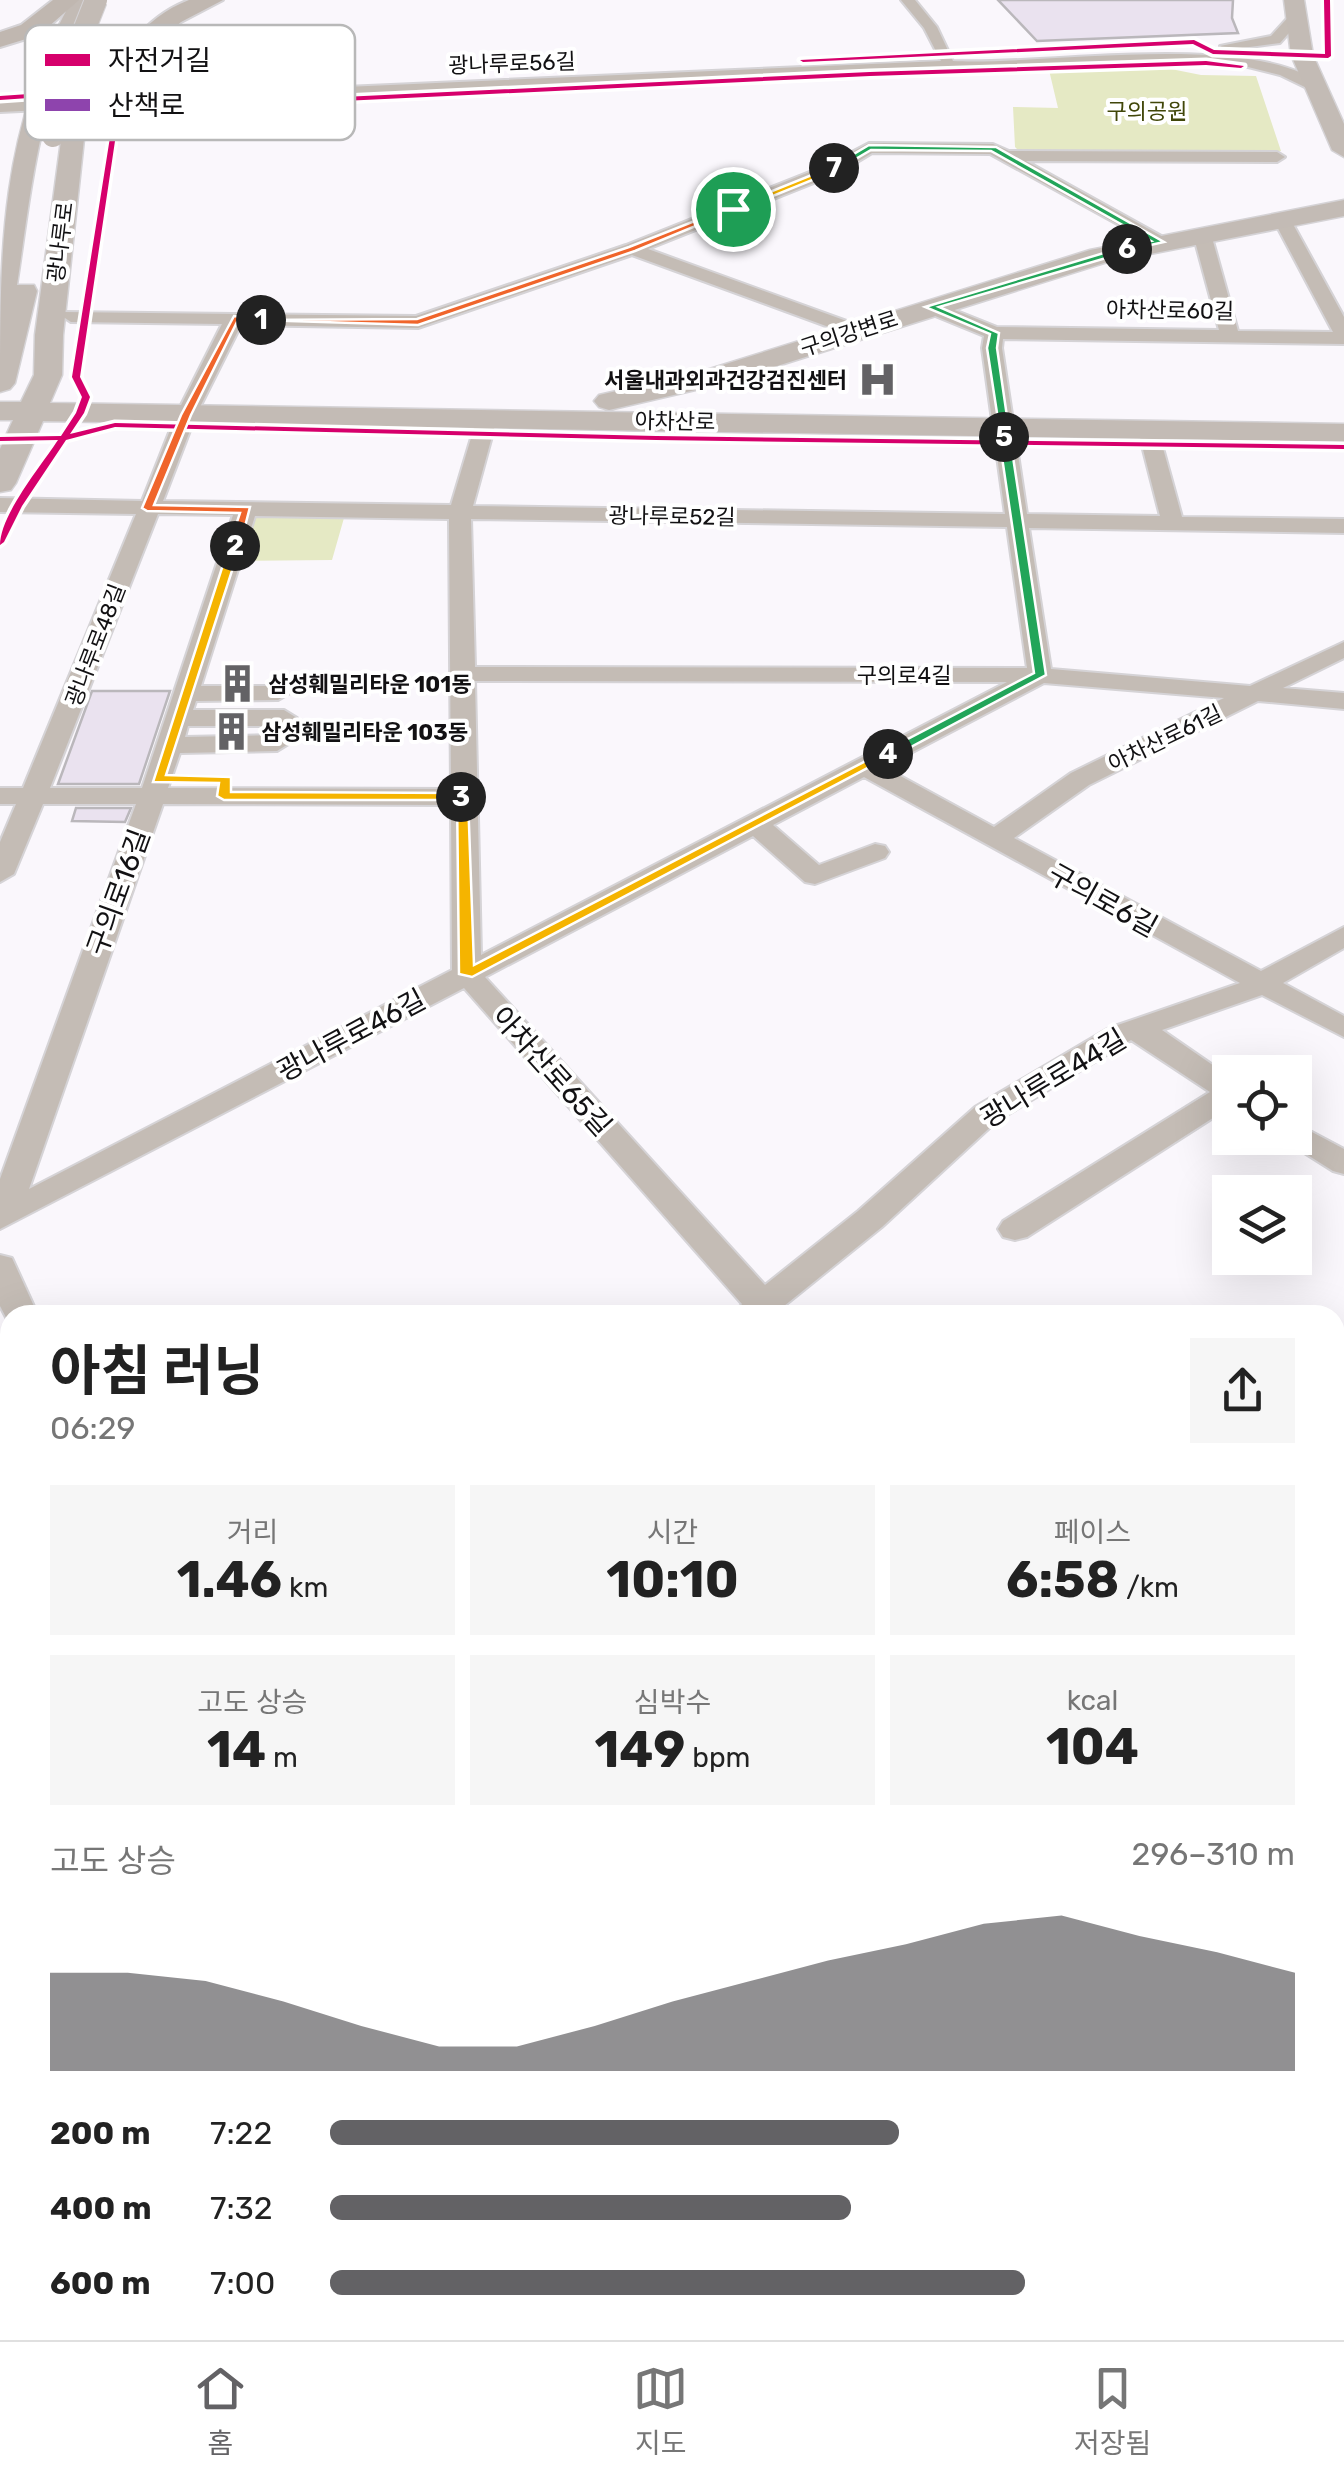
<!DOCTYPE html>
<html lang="ko">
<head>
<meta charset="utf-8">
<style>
  :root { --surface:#fff; --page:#f6f6f6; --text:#222; --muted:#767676; --line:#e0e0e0; --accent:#636265 }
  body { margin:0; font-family:Rubik,"Noto Sans KR",sans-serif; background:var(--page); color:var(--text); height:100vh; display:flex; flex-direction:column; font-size:38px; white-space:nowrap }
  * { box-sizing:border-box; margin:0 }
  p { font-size:32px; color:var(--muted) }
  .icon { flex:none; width:55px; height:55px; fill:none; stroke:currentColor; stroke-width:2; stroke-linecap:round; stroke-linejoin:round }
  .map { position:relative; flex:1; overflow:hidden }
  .panel { position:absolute; left:0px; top:1305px; width:1345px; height:1035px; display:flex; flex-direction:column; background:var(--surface); border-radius:30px 30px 0 0; box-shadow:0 10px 40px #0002 }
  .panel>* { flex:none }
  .buttons { position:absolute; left:1212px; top:1055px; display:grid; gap:20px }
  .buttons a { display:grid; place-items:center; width:100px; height:100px; border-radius:0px; background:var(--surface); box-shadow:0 10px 40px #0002; font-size:50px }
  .pin { position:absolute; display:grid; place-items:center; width:85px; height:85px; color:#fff; margin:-42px; border:5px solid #fff; border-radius:50%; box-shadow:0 2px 10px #0007 }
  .km { position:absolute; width:50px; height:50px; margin:-25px; border-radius:50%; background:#222; color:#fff; font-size:28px; line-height:50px; text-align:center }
  .round { display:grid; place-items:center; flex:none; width:105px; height:105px; border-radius:0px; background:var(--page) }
  .head { display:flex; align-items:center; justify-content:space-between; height:170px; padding:0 50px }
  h1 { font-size:55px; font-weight:700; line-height:75px }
  .metrics { display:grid; grid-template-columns:repeat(3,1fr); gap:15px; height:170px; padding:10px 50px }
  .metrics div { display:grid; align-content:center; border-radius:0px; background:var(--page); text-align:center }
  .metrics b { font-size:50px; font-weight:700 }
  .metrics small { font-size:28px; font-weight:400 }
  .metrics p { font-size:28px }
  .chart { height:280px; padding:20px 50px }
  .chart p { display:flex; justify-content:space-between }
  .chart svg { width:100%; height:180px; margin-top:10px; fill:var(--accent); opacity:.7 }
  ul { padding:0 50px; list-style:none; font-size:32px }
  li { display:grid; grid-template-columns:160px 120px 1fr; align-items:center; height:75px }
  li i { height:25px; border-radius:12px; background:var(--accent) }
  .dock { display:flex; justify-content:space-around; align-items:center; height:140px; border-top:2px solid var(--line); background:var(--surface); font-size:28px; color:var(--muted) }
  .dock a { display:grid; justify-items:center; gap:5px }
  .dock .current { color:var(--accent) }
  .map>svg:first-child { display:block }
  .green { fill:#e5e9c4 }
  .building { fill:#eae2ef; stroke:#bab7bb; stroke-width:2.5 }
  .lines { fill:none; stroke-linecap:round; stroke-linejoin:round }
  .street-casing { stroke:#d5d3d6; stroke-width:4 }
  .secondary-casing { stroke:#d5d3d6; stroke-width:3 }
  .highway-casing { stroke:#d5d3d6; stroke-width:4 }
  .street { fill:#c4bcb5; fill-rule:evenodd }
  .secondary { fill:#c3bbb5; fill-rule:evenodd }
  .highway { fill:#c0b7b0; fill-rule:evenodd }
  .secondary-bridge-casing { stroke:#d5d3d6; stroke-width:24; stroke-linecap:butt }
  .secondary-bridge { stroke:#c3bbb5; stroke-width:22 }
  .quiet { stroke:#8e44ad; stroke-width:14; stroke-dasharray:28 14; stroke-linecap:butt }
  .cycleway-casing { stroke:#fff; stroke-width:7 }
  .cycleway { fill:#d6006c; fill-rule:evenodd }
  .split-1 { fill:#f0652b; stroke:#fff; stroke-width:2.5 }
  .split-2 { fill:#f0652b; stroke:#fff; stroke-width:2.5 }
  .split-3 { fill:#f5b400; stroke:#fff; stroke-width:2.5 }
  .split-4 { fill:#f5b400; stroke:#fff; stroke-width:2.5 }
  .split-5 { fill:#22a559; stroke:#fff; stroke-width:2.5 }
  .split-6 { fill:#22a559; stroke:#fff; stroke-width:2.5 }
  .split-7 { fill:#22a559; stroke:#fff; stroke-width:2.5 }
  .split-8 { fill:#f5b400; stroke:#fff; stroke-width:2.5 }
  .labels { text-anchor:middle; stroke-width:8; stroke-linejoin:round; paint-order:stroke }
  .far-street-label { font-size:22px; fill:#121113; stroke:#fff }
  .far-park-label { font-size:22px; fill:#41470a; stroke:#fff }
  .far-poi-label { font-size:22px; font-weight:bold; fill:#121113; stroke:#fff; text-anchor:start }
  .street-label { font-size:28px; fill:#121113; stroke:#fff }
  .key { fill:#fff; stroke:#b8b8b8; stroke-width:2.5 }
  .key-label { font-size:28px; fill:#121113 }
</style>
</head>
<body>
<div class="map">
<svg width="1344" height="2340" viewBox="0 0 1344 2340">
  <rect width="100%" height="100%" fill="#faf7fc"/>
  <path class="green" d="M 1171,69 L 1201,75 L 1256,76 L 1281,151 L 1020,152 L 1015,147 L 1013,107 L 1058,108 L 1049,70 Z
    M 246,510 L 346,511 L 332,560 L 230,561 Z"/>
  <path class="building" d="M 998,0 L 1233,0 L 1232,18 L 1238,33 L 1037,41 Z
    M 92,691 L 170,691 L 139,784 L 58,784 Z
    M 76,808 L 131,808 L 125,822 L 72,821 Z"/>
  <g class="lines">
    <defs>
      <path id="street" d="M 901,0 L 915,0 L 937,27 L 953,61 C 1045,66 1257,29 1326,88 L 1313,91 L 1280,75 L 1228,62 L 979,71 L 918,68 L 0,112 L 0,102 L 941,61 L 924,28 Z
        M 1292,13 L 1304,16 L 1280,43 L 1227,50 L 1220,46 L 1271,36 Z
        M 869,143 L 993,144 L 1009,151 L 1277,152 L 1285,157 L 1277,162 L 1026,161 L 1165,238 L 1165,246 L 1159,247 L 990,154 L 872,153 L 839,173 L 648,249 L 863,327 L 863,335 L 856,337 L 632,255 L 418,328 L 241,325 L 196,415 L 163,501 L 451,505 L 477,418 L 487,412 L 497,418 L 473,506 L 1005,514 L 982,348 L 984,336 L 923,311 L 923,303 L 937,303 L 997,327 L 1219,330 L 1193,234 L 1202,229 L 1211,234 L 1238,331 L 1333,332 L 1273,219 L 1288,215 L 1344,317 L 1344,344 L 1003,339 L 1002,348 L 1027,514 L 1160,516 L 1138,430 L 1148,424 L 1158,430 L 1182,517 L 1344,519 L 1344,533 L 1029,528 L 1051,669 L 1250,686 L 1344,642 L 1344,658 L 1283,688 L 1344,693 L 1344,709 L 1258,701 L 1089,785 L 1014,838 L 1261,971 L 1344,927 L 1344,948 L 1283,983 L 1344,1016 L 1344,1037 L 1262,995 L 1162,1030 L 1230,1077 L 1230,1107 L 1027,1237 L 1015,1240 L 1003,1237 L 998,1229 L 1003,1221 L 1210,1092 L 1131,1040 L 997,1121 L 882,1227 L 784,1306 L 789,1315 L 734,1315 L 742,1304 L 464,988 L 0,1229 L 0,1179 L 136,804 L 43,804 L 14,874 L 0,882 L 0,842 L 16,804 L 0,804 L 0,788 L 23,788 L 136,514 L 0,512 L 0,498 L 142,501 L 176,415 L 222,324 L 71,322 L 62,316 L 64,312 L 416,316 L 626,245 L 827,165 ZM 158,514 L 233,515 L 142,788 L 50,788 ZM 255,516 L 449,519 L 451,789 L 168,788 L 180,753 L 277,751 L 290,743 L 277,735 L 185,737 L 188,726 L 284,726 L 297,718 L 284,710 L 193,710 L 196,701 L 278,700 L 290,693 L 278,686 L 201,686 ZM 471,519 L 1007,527 L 1027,668 L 475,667 ZM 475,681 L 1007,682 L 481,955 ZM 1044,683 L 1224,698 L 1071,773 L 994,827 L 884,767 ZM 864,777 L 1240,983 L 1109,1028 L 975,1107 L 858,1211 L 765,1285 L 485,977 L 753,836 L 805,882 L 815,884 L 885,858 L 889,852 L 885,846 L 875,844 L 819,865 L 773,825 ZM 163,804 L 451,805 L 452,970 L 29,1189 Z
        M 1295,1123 L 1344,1149 L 1344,1174 L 1333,1171 L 1284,1140 L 1282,1138 L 1295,1138 Z
        M 0,1255 L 12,1258 L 38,1315 L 10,1315 L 9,1323 L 0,1306 Z
        M 10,1705 L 10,1742 L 0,1745 L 0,1708 Z
        M 1335,1729 L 1344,1732 L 1344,1770 L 1335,1767 Z
        M 1344,1816 L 1344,1856 L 1335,1859 L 1335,1819 Z
        M 719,2330 L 775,2330 L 780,2340 L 724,2340 Z
        M 963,2330 L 1022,2330 L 1017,2340 L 958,2340 Z"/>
      <path id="secondary" d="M 72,0 L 92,0 C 40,89 32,185 17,285 L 34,285 L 37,291 L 15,383 L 10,389 L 0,392 C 0,248 0,130 72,0 Z
        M 1284,0 L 1304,0 L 1313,55 L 1344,124 L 1344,157 L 1332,150 L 1291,55 Z
        M 76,104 L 87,111 L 63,335 L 62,375 L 50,403 L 1344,424 L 1344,442 L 43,421 L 16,483 L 11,490 L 0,492 L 0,449 L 13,420 L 0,420 L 0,402 L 21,402 L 34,375 L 35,335 L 65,111 Z
        M 1344,200 L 1344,216 L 1104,263 L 717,385 L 609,410 L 599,407 L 594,401 L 599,395 L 700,372 L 1090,250 Z
        M 1344,1430 L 1344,1475 L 1335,1478 L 1335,1433 Z
        M 132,2330 L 215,2330 L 211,2340 L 128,2340 Z"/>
      <path id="highway" d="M 53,0 L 79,0 L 39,35 L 0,47 L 0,32 L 21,25 Z
        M 189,0 L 223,0 L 181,22 L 156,43 L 116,107 L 98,107 L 94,101 C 119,59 141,18 189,0 Z"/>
    </defs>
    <use href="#street" class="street-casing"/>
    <use href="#secondary" class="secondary-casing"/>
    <use href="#highway" class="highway-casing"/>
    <use href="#street" class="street"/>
    <use href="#secondary" class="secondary"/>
    <use href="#highway" class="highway"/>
    <defs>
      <path id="secondary-bridge" d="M 53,136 L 68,71 L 96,0"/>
    </defs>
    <use href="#secondary-bridge" class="secondary-bridge-casing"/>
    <use href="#secondary-bridge" class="secondary-bridge"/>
    <path class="quiet" d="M 1335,1841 L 1344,1834
      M 984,2340 L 996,2330"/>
    <defs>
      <path id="cycleway" d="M 1324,0 L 1330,0 L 1331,56 L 1328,58 L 1213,54 L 1193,44 L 803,62 L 800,60 L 1194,40 L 1214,50 L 1325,54 Z
        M 1206,61 L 1244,66 L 1241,68 L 1206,65 L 870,76 L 132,111 L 119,114 L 80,377 L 90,397 L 84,413 L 70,434 L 115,423 L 656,436 L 1344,445 L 1344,449 L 656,440 L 115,427 L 66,440 L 22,506 L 4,542 L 0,545 C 0,515 41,466 58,440 L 0,441 L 0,437 L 61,436 L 76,413 L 82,397 L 72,377 L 114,112 L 132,107 L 870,72 Z
        M 130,87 L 171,91 L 168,93 L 130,91 L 0,100 L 0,96 Z"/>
    </defs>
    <use href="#cycleway" class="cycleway-casing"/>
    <use href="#cycleway" class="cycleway"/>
  </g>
  <path class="split-1" d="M 730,207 L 737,209 L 635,251 L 418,325 L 257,320 L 417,319 L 629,247 Z"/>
  <path class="split-2" d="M 234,316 L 266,320 L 237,322 L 191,415 L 154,505 L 250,507 L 240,546 L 235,549 L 229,546 L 240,513 L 147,511 L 142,508 L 181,415 Z"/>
  <path class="split-3" d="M 235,542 L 240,546 L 166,775 L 231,777 L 231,792 L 461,793 L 468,797 L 466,800 L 224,800 L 217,796 L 219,783 L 153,782 L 229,546 Z"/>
  <path class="split-4" d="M 883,752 L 894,754 L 472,977 L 459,974 L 457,794 L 468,797 L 474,965 Z"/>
  <path class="split-5" d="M 1004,434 L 1010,437 L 1046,675 L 892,757 L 883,757 L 883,752 L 1034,673 L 999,437 Z"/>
  <path class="split-6" d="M 1127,246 L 1130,251 L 939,307 L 999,333 L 997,348 L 1010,437 L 1001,439 L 987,348 L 990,334 L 925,307 Z"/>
  <path class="split-7" d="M 869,145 L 996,147 L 1164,242 L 1124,251 L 1124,247 L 1151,241 L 991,151 L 871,150 L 837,170 L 830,168 Z"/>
  <path class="split-8" d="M 834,166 L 837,170 L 736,211 L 728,209 Z"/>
  <defs>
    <symbol id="hospital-bare" viewBox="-9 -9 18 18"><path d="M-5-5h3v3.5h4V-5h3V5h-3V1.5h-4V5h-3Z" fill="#636265" stroke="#fff" stroke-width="2.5" paint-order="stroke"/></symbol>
    <symbol id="building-bare" viewBox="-9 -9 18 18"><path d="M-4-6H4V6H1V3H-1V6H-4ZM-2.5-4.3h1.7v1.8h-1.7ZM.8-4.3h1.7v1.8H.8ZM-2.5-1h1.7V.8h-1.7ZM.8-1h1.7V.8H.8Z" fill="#636265" stroke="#fff" stroke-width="2.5" paint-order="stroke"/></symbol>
  </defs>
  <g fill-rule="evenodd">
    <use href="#hospital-bare" x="850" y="352" width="55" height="55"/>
    <use href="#building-bare" x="210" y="656" width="55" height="55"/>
    <use href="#building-bare" x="204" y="704" width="55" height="55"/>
  </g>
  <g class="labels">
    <g class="far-street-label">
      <text transform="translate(512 63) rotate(-2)" y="8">광나루로56길</text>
      <text transform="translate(60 242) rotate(-83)" y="8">광나루로</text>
      <text transform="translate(1170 310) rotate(1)" y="8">아차산로60길</text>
      <text transform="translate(849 333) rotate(-18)" y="8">구의강변로</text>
      <text transform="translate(675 421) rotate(1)" y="8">아차산로</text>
      <text transform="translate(672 516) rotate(1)" y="8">광나루로52길</text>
      <text transform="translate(95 645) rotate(-69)" y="8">광나루로48길</text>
      <text x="904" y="683">구의로4길</text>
      <text transform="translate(1165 738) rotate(-26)" y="8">아차산로61길</text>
    </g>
    <g class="far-park-label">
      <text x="1147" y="119">구의공원</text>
    </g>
    <g class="far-poi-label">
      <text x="847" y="388" text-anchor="end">서울내과외과건강검진센터</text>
      <text x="268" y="692">삼성훼밀리타운 101동</text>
      <text x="261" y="740">삼성훼밀리타운 103동</text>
    </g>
    <g class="street-label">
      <text transform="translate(118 892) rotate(-70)" y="10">구의로16길</text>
      <text transform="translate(1103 900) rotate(29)" y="10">구의로6길</text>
      <text transform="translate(351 1035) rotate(-28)" y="10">광나루로46길</text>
      <text transform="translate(552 1071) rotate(48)" y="10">아차산로65길</text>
      <text transform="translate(1053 1078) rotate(-31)" y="10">광나루로44길</text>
    </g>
  </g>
  <rect x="25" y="25" width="330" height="115" rx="15" class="key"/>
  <rect x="45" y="54" width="45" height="12" fill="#d6006c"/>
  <rect x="45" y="99" width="45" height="12" fill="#8e44ad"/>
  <g class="key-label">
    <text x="108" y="70">자전거길</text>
    <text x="108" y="115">산책로</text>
  </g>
</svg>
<div class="buttons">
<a><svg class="icon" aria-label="locate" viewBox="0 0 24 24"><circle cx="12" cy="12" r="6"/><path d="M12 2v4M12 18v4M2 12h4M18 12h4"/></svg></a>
<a><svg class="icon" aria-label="layers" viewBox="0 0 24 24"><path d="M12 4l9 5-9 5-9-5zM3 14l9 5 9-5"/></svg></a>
</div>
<div class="pin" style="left:733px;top:209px;background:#1e9e55"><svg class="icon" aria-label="arrive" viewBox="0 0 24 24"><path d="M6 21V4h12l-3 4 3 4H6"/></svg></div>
<b class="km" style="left:261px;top:320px">1</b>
<b class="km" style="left:235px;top:546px">2</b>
<b class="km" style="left:461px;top:797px">3</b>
<b class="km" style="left:888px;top:754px">4</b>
<b class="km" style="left:1004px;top:437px">5</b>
<b class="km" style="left:1127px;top:249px">6</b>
<b class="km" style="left:834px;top:168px">7</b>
<section class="panel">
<div class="head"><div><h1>아침 러닝</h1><p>06:29</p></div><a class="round"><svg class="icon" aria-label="share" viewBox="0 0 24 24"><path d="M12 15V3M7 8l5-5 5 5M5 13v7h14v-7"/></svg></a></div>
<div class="metrics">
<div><p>거리</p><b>1.46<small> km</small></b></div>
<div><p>시간</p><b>10:10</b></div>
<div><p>페이스</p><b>6:58<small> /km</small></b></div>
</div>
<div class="metrics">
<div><p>고도 상승</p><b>14<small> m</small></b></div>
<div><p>심박수</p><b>149<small> bpm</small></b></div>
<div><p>kcal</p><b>104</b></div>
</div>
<div class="chart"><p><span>고도 상승</span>296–310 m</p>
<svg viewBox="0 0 160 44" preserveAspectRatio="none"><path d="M0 44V20L10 20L20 22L30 27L40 33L50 38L60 38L70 33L80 27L90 22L100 17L110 13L120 8L130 6L140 11L150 15L160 20V44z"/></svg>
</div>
<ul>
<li><b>200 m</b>7:22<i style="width:59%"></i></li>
<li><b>400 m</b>7:32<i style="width:54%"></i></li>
<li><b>600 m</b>7:00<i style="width:72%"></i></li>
</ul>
</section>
</div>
<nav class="dock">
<a class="current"><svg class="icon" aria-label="home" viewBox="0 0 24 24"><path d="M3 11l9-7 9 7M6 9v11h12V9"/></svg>홈</a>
<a><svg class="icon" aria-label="map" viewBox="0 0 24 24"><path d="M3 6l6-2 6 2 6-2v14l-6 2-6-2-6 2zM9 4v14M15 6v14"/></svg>지도</a>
<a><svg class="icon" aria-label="saved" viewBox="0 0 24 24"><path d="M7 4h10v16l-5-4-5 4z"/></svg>저장됨</a>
</nav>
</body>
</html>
